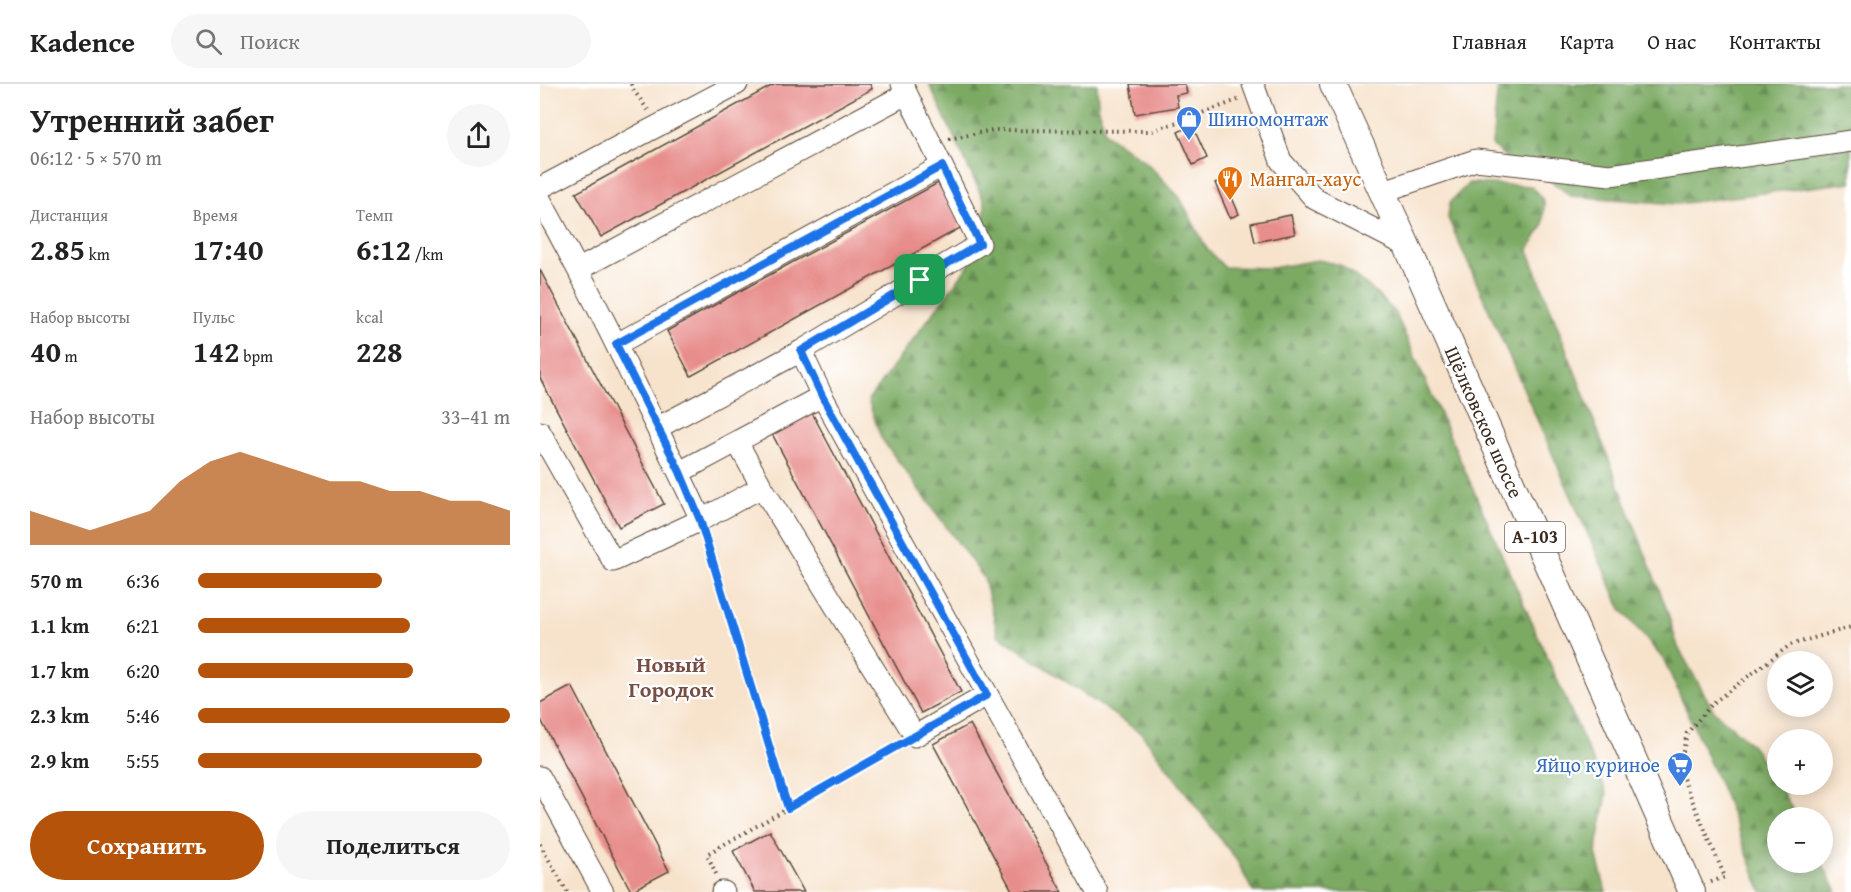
<!DOCTYPE html>
<html lang="ru">
<head>
<meta charset="utf-8">
<style>
  :root { --surface:#fff; --page:#f6f6f6; --text:#222; --muted:#767676; --line:#e0e0e0; --accent:#b45309 }
  body { margin:0; font-family:"Gentium Book Plus",serif; background:var(--page); color:var(--text); height:100vh; display:flex; flex-direction:column; font-size:22px; white-space:nowrap }
  * { box-sizing:border-box; margin:0 }
  p { font-size:20px; color:var(--muted) }
  .icon { flex:none; width:33px; height:33px; fill:none; stroke:currentColor; stroke-width:2; stroke-linecap:round; stroke-linejoin:round }
  .map { position:relative; flex:1; overflow:hidden }
  .side { display:flex; flex-direction:column; background:var(--surface); width:540px }
  .side>* { flex:none }
  .fabs { position:absolute; left:1227px; top:567px; display:grid; gap:12px }
  .fabs a { display:grid; place-items:center; width:66px; height:66px; border-radius:50%; background:var(--surface); box-shadow:0 3px 15px #0003; font-size:30px }
  .pin { position:absolute; display:grid; place-items:center; width:51px; height:51px; color:#fff; margin:-26px; border-radius:12px; box-shadow:0 3px 9px #0006 }
  .round { display:grid; place-items:center; flex:none; width:63px; height:63px; border-radius:32px; background:var(--page) }
  .head { display:flex; align-items:center; justify-content:space-between; height:102px; padding:0 30px }
  h1 { font-size:33px; font-weight:700; line-height:45px }
  .stats { display:grid; grid-template-columns:repeat(3,1fr); gap:9px; height:102px; padding:6px 30px }
  .stats div { display:grid; align-content:center }
  .stats b { font-size:30px; font-weight:700 }
  .stats small { font-size:16px; font-weight:400 }
  .stats p { font-size:16px }
  .chart { height:168px; padding:12px 30px }
  .chart p { display:flex; justify-content:space-between }
  .chart svg { width:100%; height:108px; margin-top:6px; fill:var(--accent); opacity:.7 }
  .action { display:flex; gap:12px; margin-top:auto; padding:12px 30px }
  .action a { flex:1; height:69px; border-radius:36px; background:var(--accent); color:#fff; font-size:24px; font-weight:700; line-height:69px; text-align:center }
  .action a+a { background:var(--page); color:var(--text) }
  ul { padding:0 30px; list-style:none; font-size:20px }
  li { display:grid; grid-template-columns:96px 72px 1fr; align-items:center; height:45px }
  li i { height:15px; border-radius:8px; background:var(--accent) }
  header { display:flex; align-items:center; gap:36px; box-sizing:border-box; height:84px; padding:0 30px; background:var(--surface); border-bottom:2px solid var(--line) }
  header strong { font-size:28px }
  nav { display:flex; gap:33px; margin-inline-start:auto; font-size:21px }
  .search { width:420px; height:54px; background:var(--page); display:flex; align-items:center; gap:15px; box-sizing:border-box; padding:0 21px; border-radius:33px; color:var(--muted); font-size:22px }
  main { display:flex; flex:1; min-height:0 }
  .map>svg:first-child { display:block }
  .forest { fill:url(#forest-firs); stroke:#5b6a41; stroke-width:1.5 }
  .building { fill:#e78d8b }
  .lines { fill:none; stroke-linecap:round; stroke-linejoin:round }
  .minor-casing { stroke:#574638; stroke-width:23 }
  .major-casing { stroke:#574638; stroke-width:28 }
  .path { stroke:#574638; stroke-width:4; stroke-dasharray:1.5 4.5; stroke-linecap:butt }
  .minor { stroke:#fff; stroke-width:21 }
  .major { stroke:#fff; stroke-width:26 }
  .route-casing { stroke:#fff; stroke-width:12 }
  .route { stroke:#1a73e8; stroke-width:8 }
  .labels { text-anchor:middle; stroke-width:4.5; stroke-linejoin:round; paint-order:stroke }
  .shield { fill:#fff; stroke:#766a62; stroke-width:1.5 }
  .shield-label { font-size:18px; font-weight:bold; fill:#3b2a1e }
  .shop-label { font-size:20px; fill:#366cbe; stroke:#fff; text-anchor:start }
  .food-label { font-size:20px; fill:#c56008; stroke:#fff; text-anchor:start }
  .street-label { font-size:20px; fill:#3b2a1e; stroke:#fff }
  .quarter-label { font-size:22px; font-weight:bold; fill:#774d44; stroke:#fff }
</style>
</head>
<body>
<header>
<strong>Kadence</strong>
<div class="search"><svg class="icon" aria-label="search" viewBox="0 0 24 24"><circle cx="10" cy="10" r="6"/><path d="M15 15l6 6"/></svg>Поиск</div>
<nav><a>Главная</a><a>Карта</a><a>О нас</a><a>Контакты</a></nav>
</header>
<main>
<section class="side">
<div class="head"><div><h1>Утренний забег</h1><p>06:12 · 5 × 570 m</p></div><a class="round"><svg class="icon" aria-label="share" viewBox="0 0 24 24"><path d="M12 15V3M7 8l5-5 5 5M5 13v7h14v-7"/></svg></a></div>
<div class="stats">
<div><p>Дистанция</p><b>2.85<small> km</small></b></div>
<div><p>Время</p><b>17:40</b></div>
<div><p>Темп</p><b>6:12<small> /km</small></b></div>
</div>
<div class="stats">
<div><p>Набор высоты</p><b>40<small> m</small></b></div>
<div><p>Пульс</p><b>142<small> bpm</small></b></div>
<div><p>kcal</p><b>228</b></div>
</div>
<div class="chart"><p><span>Набор высоты</span>33–41 m</p>
<svg viewBox="0 0 160 44" preserveAspectRatio="none"><path d="M0 44V30L10 34L20 38L30 34L40 30L50 18L60 10L70 6L80 10L90 14L100 18L110 18L120 22L130 22L140 26L150 26L160 30V44z"/></svg>
</div>
<ul>
<li><b>570 m</b>6:36<i style="width:59%"></i></li>
<li><b>1.1 km</b>6:21<i style="width:68%"></i></li>
<li><b>1.7 km</b>6:20<i style="width:69%"></i></li>
<li><b>2.3 km</b>5:46<i style="width:100%"></i></li>
<li><b>2.9 km</b>5:55<i style="width:91%"></i></li>
</ul>
<div class="action"><a>Сохранить</a><a>Поделиться</a></div>
</section>
<div class="map">
<svg width="1311" height="808" viewBox="0 0 1311 808">
  <defs>
    <pattern id="forest-firs" width="22" height="20" patternUnits="userSpaceOnUse" patternTransform="scale(1.5)"><rect width="22" height="20" fill="#7baa64"/><path d="M5 1l3.5 6h-7zM16 11l3.5 6h-7z" fill="#668b52"/></pattern>
  </defs>
  <rect width="100%" height="100%" fill="#fff"/>
  <filter id="ink" filterUnits="userSpaceOnUse"><feTurbulence type="fractalNoise" baseFrequency=".0167" numOctaves="2"/><feDisplacementMap in="SourceGraphic" scale="12" xChannelSelector="R" yChannelSelector="G"/><feConvolveMatrix kernelMatrix="1 2 1 2 8 2 1 2 1" color-interpolation-filters="sRGB"/></filter>
  <filter id="wash" filterUnits="userSpaceOnUse"><feTurbulence type="fractalNoise" baseFrequency=".008" numOctaves="4" result="noise"/><feDisplacementMap in="SourceGraphic" scale="24" xChannelSelector="R" yChannelSelector="G"/><feGaussianBlur stdDeviation="1.35" result="paint"/><feColorMatrix in="noise" values="0 0 0 0 0 0 0 0 0 0 0 0 0 0 0 0 0 1.4 0 .05"/><feComposite in="paint" operator="in"/></filter>
  <g filter="url(#wash)">
    <rect width="100%" height="100%" fill="#f7e3cc"/>
    <path class="forest" d="M 389,0 L 557,0 L 558,21 L 565,49 L 607,79 L 640,114 L 667,165 L 684,183 L 732,184 L 778,176 L 800,181 L 827,201 L 855,228 L 1067,709 L 1056,769 L 1066,808 L 713,808 L 697,777 L 602,650 L 458,551 L 444,494 L 341,354 L 328,316 L 443,162 L 445,119 Z
      M 958,0 L 1311,0 L 1311,98 L 1137,120 L 1031,112 L 1005,93 L 969,77 L 952,61 Z
      M 929,99 L 991,102 L 1004,117 L 1003,142 L 988,166 L 1127,526 L 1138,563 L 1174,627 L 1212,661 L 1258,733 L 1238,734 L 1238,778 L 1282,779 L 1297,808 L 1222,808 L 1182,706 L 1124,576 L 1081,525 L 908,134 L 910,118 Z"/>
    <g id="blocks">
      <path class="building" d="M 235,0 L 330,0 L 332,5 L 61,153 L 36,109 Z
        M 590,0 L 645,0 L 647,9 L 636,11 L 638,23 L 595,30 Z
        M 652,41 L 667,74 L 653,81 L 638,48 Z
        M 684,95 L 699,130 L 690,134 L 675,99 Z
        M 398,99 L 422,143 L 151,292 L 127,247 Z
        M 751,131 L 755,150 L 715,158 L 711,139 Z
        M 0,186 L 124,420 L 79,443 L 0,294 Z
        M 270,325 L 421,608 L 381,629 L 230,346 Z
        M 32,602 L 129,787 L 91,807 L 0,634 L 0,619 Z
        M 430,640 L 522,808 L 473,808 L 393,660 Z
        M 230,747 L 264,808 L 215,808 L 193,767 Z"/>
    </g>
  </g>
  <g filter="url(#ink)">
    <use href="#blocks" fill-opacity="0" stroke="#574638" stroke-width="1.5"/>
    <g class="lines">
      <defs>
        <path id="minor" d="M 362,0 L 440,160 L 261,267 L 282,312 L 557,808
          M 713,0 L 741,77 L 775,115 L 867,162
          M 0,104 L 197,0
          M 841,108 L 936,76 L 1070,91 L 1311,57
          M 0,115 C 38,184 73,253 107,324 C 125,361 144,398 161,436
          M 39,185 L 366,10
          M 77,260 L 402,82
          M 117,344 L 261,267
          M 0,348 L 73,477 L 161,436 L 222,403 L 375,652 L 447,611
          M 197,358 L 222,403
          M 140,388 L 282,312
          M 0,693 L 63,808
          M 182,808 L 184,808"/>
        <path id="major" d="M 793,0 L 867,162 L 1152,808"/>
      </defs>
      <use href="#minor" class="minor-casing"/>
      <use href="#major" class="major-casing"/>
      <path class="path" d="M 91,0 L 92,4 L 108,26
        M 409,55 L 453,46 L 612,47 L 698,16
        M 166,455 L 248,724
        M 0,760 L 27,808
        M 176,790 L 167,770 L 358,662
        M 1171,798 L 1185,793 L 1139,685 L 1147,649 L 1173,619 L 1250,561 L 1311,543"/>
      <use href="#minor" class="minor"/>
      <use href="#major" class="major"/>
    </g>
  </g>
  <g class="lines" filter="url(#ink)">
    <defs>
      <path id="route" d="M 402,82 L 440,160 L 261,267 L 282,312 L 447,611 L 248,724 L 160,436 L 140,388 L 76,260 Z"/>
    </defs>
    <use href="#route" class="route-casing"/>
    <use href="#route" class="route"/>
  </g>
  <defs>
    <symbol id="shop-pin" viewBox="-11 -11 22 30"><path d="M0 17L-7.5 6A9.5 9.5 0 1 1 7.5 6Z" fill="#3f7fe0" stroke="#fff"/><path d="M-5-2.5h2.3a2.7 3.5 0 0 1 5.4 0H5L5.5 6h-11ZM-1.5-2.5h3a1.5 2.3 0 0 0-3 0Z" fill="#fff"/></symbol>
    <symbol id="restaurant-pin" viewBox="-11 -11 22 30"><path d="M0 17L-7.5 6A9.5 9.5 0 1 1 7.5 6Z" fill="#e8710a" stroke="#fff"/><path d="M-5-6h1v4h1v-4h1v4h1v-4h1v5L-1.5 .5V6h-2V.5L-5-1ZM5-6V6H3V1.5H1.5Q1.5-4 5-6Z" fill="#fff"/></symbol>
    <symbol id="supermarket-pin" viewBox="-11 -11 22 30"><path d="M0 17L-7.5 6A9.5 9.5 0 1 1 7.5 6Z" fill="#3f7fe0" stroke="#fff"/><path d="M-6-5.5h2.5l.6 2H6L4.5 2H-2.5L-4.4-4H-6ZM-1.5 3.2a1.3 1.3 0 1 0 .1 0ZM3 3.2a1.3 1.3 0 1 0 .1 0Z" fill="#fff"/></symbol>
  </defs>
  <g fill-rule="evenodd">
    <use href="#shop-pin" x="634" y="20" width="30" height="40"/>
    <use href="#restaurant-pin" x="675" y="80" width="30" height="40"/>
    <use href="#supermarket-pin" x="1125" y="666" width="30" height="40"/>
  </g>
  <g class="labels">
    <rect class="shield" x="965" y="438" width="60" height="30" rx="4.5"/>
    <g class="shield-label">
      <text x="995" y="459">А-103</text>
    </g>
    <g class="shop-label">
      <text x="668" y="42">Шиномонтаж</text>
      <text x="1120" y="688" text-anchor="end">Яйцо куриное</text>
    </g>
    <g class="food-label">
      <text x="710" y="102">Мангал-хаус</text>
    </g>
    <g class="street-label">
      <text transform="translate(944 338) rotate(66)" y="7">Щёлковское шоссе</text>
    </g>
    <g class="quarter-label">
      <text x="131" y="588">Новый<tspan x="131" dy="25">Городок</tspan></text>
    </g>
  </g>
</svg>
<div class="fabs">
<a><svg class="icon" aria-label="layers" viewBox="0 0 24 24"><path d="M12 4l9 5-9 5-9-5zM3 14l9 5 9-5"/></svg></a>
<a>+</a>
<a>−</a>
</div>
<div class="pin" style="left:380px;top:196px;background:#1e9e55"><svg class="icon" aria-label="arrive" viewBox="0 0 24 24"><path d="M6 21V4h12l-3 4 3 4H6"/></svg></div>
</div>
</main>
</body>
</html>
